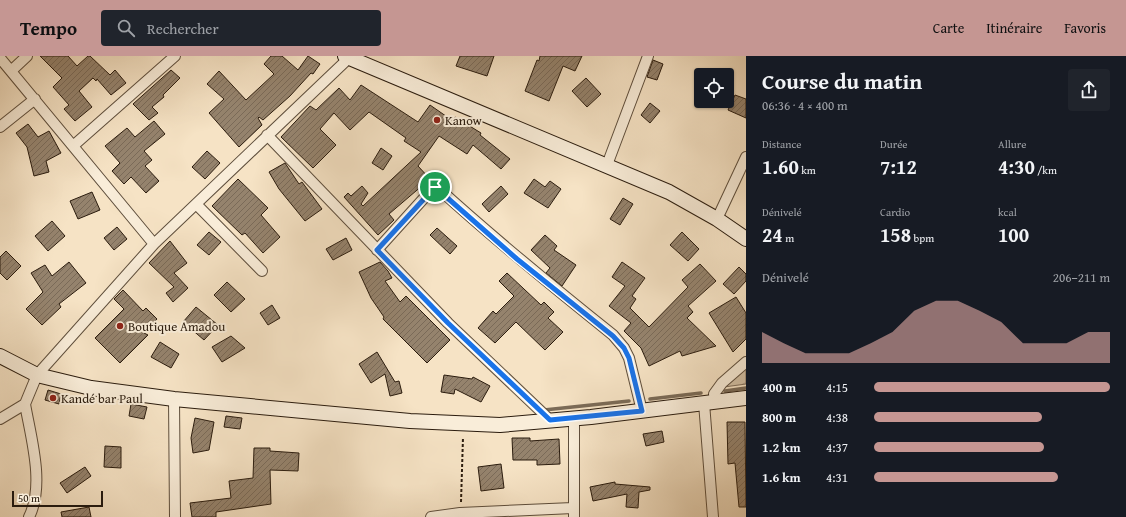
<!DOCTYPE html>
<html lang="fr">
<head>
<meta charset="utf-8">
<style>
  :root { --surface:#171b24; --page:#20242c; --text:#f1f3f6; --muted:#9ea1a6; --accent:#c59692 }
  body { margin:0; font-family:"Gentium Book Plus",serif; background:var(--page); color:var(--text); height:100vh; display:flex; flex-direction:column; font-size:15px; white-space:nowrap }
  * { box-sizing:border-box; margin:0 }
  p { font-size:13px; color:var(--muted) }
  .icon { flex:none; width:22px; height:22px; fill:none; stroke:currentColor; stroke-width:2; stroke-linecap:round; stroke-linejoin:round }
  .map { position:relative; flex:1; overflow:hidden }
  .details { display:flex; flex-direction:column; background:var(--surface); width:380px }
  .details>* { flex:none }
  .tools { position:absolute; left:694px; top:12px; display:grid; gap:8px }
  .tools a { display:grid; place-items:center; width:40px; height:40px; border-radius:4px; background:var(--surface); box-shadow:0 1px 3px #0004; font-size:20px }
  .scale { position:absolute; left:12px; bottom:10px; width:91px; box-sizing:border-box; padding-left:4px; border:2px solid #2b1c0e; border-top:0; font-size:11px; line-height:14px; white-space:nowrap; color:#2b1c0e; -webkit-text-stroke:3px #f9edd9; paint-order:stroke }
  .pin { position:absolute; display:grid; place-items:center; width:34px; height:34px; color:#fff; margin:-17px; border:2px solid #fff; border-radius:50%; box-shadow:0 1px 4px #0007 }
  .round { display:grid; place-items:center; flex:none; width:42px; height:42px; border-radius:4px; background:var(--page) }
  .head { display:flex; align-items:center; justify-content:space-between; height:68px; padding:0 16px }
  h1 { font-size:22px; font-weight:700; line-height:30px }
  .stats { display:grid; grid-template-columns:repeat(3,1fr); gap:6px; height:68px; padding:4px 16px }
  .stats div { display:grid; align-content:center }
  .stats b { font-size:20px; font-weight:700 }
  .stats small { font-size:11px; font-weight:400 }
  .stats p { font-size:11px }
  .chart { height:112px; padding:8px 16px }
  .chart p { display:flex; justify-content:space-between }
  .chart svg { width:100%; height:72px; margin-top:4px; fill:var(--accent); opacity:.7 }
  ul { padding:0 16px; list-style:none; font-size:13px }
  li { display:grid; grid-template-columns:64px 48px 1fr; align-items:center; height:30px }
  li i { height:10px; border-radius:5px; background:var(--accent) }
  header { display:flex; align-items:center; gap:24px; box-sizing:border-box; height:56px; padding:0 20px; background:var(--accent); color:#111 }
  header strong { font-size:19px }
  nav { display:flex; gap:22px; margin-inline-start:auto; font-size:14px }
  .search { width:280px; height:36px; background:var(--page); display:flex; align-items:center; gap:10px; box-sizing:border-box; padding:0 14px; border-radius:4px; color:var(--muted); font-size:15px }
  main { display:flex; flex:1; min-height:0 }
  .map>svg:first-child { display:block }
  .park { fill:url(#park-crowns); stroke:#7f6e5a }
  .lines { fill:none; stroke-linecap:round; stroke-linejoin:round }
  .stream { stroke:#7b6b57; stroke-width:3.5 }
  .building { fill:url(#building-hatch); stroke:#2b1c0e }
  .street-casing { stroke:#5e4e3c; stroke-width:12 }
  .secondary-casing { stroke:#2b1c0e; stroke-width:16 }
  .path { stroke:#2b1c0e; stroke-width:2; stroke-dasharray:3 2; stroke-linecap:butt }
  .street { stroke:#f9edd9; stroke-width:10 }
  .secondary { stroke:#f9edd9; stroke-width:14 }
  .route-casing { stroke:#fff; stroke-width:8 }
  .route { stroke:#1a73e8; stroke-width:5 }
  .poi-dot { fill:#8f2418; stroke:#f9edd9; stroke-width:1.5 }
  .labels { text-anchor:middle; stroke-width:4; stroke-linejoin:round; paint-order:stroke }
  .poi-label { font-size:13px; fill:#2b1c0e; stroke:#f9edd9; text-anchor:start }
</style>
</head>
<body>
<header>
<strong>Tempo</strong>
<div class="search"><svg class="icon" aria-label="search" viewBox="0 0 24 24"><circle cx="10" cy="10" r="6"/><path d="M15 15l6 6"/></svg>Rechercher</div>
<nav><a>Carte</a><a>Itinéraire</a><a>Favoris</a></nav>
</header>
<main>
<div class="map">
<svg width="746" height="461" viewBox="0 0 746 461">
  <defs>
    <pattern id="park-crowns" width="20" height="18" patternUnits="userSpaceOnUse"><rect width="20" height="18" fill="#d3c1a6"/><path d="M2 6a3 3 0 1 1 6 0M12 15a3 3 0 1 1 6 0" fill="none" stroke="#b5a58e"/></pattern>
    <pattern id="building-hatch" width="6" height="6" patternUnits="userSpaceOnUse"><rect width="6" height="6" fill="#95836d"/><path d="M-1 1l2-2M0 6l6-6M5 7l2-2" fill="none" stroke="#7a6a58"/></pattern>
  </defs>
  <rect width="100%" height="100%" fill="#f6e3c5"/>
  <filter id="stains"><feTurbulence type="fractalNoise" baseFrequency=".005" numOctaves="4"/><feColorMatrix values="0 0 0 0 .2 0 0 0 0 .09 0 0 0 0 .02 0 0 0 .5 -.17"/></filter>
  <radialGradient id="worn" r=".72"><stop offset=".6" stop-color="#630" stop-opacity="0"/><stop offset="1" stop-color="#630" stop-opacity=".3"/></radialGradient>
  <path class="park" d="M 746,307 L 746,328 L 724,331 Z"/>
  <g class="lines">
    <path class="stream" d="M 725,335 L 746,332
      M 650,343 L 701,337
      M 544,354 L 629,345"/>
  </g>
  <path class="building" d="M 40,0 L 68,0 L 77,10 L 88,0 L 90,0 L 110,19 L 115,14 L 126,27 L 111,39 L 97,23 L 96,25 L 93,22 L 79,35 L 92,51 L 75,65 L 64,53 L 69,49 L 53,31 L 62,22 Z
    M 271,0 L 282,0 L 298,14 L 308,0 L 320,8 L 313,18 L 311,17 L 290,40 L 263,64 L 259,61 L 258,62 L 262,69 L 239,91 L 209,57 L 224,43 L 207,28 L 219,15 L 246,44 L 274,18 L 264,8 Z
    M 460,0 L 494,0 L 487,20 L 456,10 Z
    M 540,0 L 582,0 L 575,15 L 563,10 L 549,45 L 525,35 L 537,4 L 539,5 Z
    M 653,4 L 663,8 L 657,24 L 647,21 Z
    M 171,14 L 180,22 L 163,39 L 164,41 L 152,51 L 158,57 L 149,64 L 133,48 Z
    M 586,22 L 601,38 L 587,51 L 572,35 Z
    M 361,29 L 418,66 L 430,49 L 453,65 L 455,61 L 481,77 L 480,79 L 510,103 L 501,113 L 473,89 L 467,98 L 439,80 L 418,110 L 430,123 L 389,158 L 394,164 L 378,179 L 344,141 L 348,137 L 351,140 L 362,130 L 368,137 L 361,148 L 363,150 L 421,96 L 404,85 L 406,82 L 369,56 L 350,74 L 334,57 L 320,73 L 336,89 L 313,112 L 281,81 L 310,50 L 316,54 L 339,32 L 350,44 Z
    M 735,39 L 746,43 L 746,62 L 728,54 Z
    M 650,47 L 660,55 L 650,67 L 641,59 Z
    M 154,65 L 165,78 L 144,95 L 152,104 L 145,110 L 159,125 L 146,137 L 131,121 L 124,128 L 112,115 L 120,107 L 105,90 L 127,72 L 135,81 Z
    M 28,68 L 38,81 L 49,75 L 61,97 L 46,105 L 49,116 L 34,120 L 27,91 L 16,77 Z
    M 381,92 L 392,100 L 383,114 L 372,107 Z
    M 207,95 L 220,107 L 205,123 L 192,111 Z
    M 285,107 L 299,128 L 302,126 L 322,153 L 305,165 L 279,133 L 269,116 Z
    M 238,123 L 268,152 L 261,159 L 280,181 L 263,197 L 245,177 L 242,179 L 212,150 Z
    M 534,123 L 545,131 L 550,125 L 561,133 L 548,152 L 524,137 Z
    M 501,130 L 508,138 L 489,156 L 482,148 Z
    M 92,136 L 100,154 L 78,163 L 70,145 Z
    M 623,142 L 633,148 L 620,169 L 610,163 Z
    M 52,165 L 65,180 L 48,195 L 35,180 Z
    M 117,171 L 127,183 L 114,194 L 104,182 Z
    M 437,172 L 457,190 L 450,198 L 430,179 Z
    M 209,176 L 221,186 L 209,199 L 197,189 Z
    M 682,176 L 699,193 L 688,205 L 670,189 Z
    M 545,179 L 557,190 L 554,194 L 576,209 L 562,230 L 546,217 L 550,212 L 531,194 Z
    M 346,182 L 352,194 L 333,204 L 326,193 Z
    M 170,185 L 187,207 L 174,217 L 188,232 L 173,246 L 166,237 L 174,231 L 149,207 Z
    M 6,195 L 21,210 L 7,224 L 0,217 L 0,201 Z
    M 69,206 L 86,227 L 59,248 L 61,251 L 42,269 L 26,253 L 43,236 L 31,217 L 45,209 L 52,220 Z
    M 380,206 L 388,215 L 392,222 L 385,225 L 400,246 L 406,240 L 450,284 L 427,307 L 383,263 L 384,261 L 371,242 L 359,216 Z
    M 622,206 L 645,222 L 632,240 L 636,243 L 630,252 L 649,271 L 688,231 L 682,224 L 700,208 L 716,225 L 688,250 L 693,256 L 687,262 L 716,290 L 682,300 L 680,295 L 649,310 L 641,292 L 624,275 L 631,267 L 609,250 L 625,230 L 612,221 Z
    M 739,211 L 746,218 L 746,225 L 734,238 L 723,228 Z
    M 507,217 L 541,249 L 544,246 L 554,256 L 548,262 L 563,276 L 545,294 L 516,266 L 495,287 L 478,272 L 493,255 L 496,258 L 514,240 L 499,225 Z
    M 227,226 L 245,243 L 231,256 L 214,239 Z
    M 123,234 L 143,255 L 146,252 L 157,263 L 144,277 L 148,279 L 120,307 L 95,282 L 124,253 L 114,243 Z
    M 736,241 L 746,257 L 746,283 L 733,296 L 709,257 Z
    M 272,249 L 280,262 L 268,269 L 260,257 Z
    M 196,251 L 218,269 L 204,284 L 183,266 Z
    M 231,280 L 245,292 L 222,306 L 212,291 Z
    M 160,286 L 179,298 L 171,312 L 151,301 Z
    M 377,296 L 395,326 L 399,325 L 402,337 L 390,340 L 385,318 L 371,327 L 359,308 Z
    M 444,319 L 472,323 L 473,321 L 490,330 L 481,346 L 455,333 L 454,338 L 441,336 Z
    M 48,334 L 61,338 L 59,348 L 45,344 Z
    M 131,348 L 147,351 L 144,363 L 129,360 Z
    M 226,360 L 242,362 L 240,373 L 224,371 Z
    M 195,362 L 214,366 L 209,394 L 193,397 L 191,382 Z
    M 727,366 L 745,366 L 746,451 L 739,451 L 735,407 L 728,408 Z
    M 662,375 L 664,386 L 646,390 L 643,378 Z
    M 512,382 L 530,382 L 530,385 L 559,383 L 560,408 L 537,409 L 537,404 L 513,404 Z
    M 105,390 L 121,391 L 121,412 L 104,411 Z
    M 254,392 L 270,392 L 270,395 L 299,397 L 298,415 L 270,414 L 271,448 L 216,456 L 216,461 L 192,461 L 190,447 L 231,442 L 229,425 L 253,422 Z
    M 501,408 L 504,432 L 481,435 L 478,411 Z
    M 85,411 L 91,420 L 67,437 L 60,427 Z
    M 615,426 L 615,428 L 650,431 L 650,434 L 639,436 L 638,452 L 626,451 L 627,438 L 593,445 L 590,431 Z
    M 89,451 L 91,461 L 62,461 L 61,456 Z"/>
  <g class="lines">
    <defs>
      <path id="street" d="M 0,2 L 154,188
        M 11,15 L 27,0
        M 0,71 L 35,43
        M 267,79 L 448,267 L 550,364
        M 73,90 L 175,0
        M 607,109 L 648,0
        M 197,149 L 262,215
        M 717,163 L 746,101
        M 377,194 L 434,131 L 437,131 C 494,183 553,231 613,279 L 624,292 L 629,302 L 642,355
        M 174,343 L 175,461
        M 715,346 L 714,338 L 722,327 L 746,306
        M 704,347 L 713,461
        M 25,348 C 31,382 45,429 29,461
        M 574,362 L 574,461
        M 0,363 L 25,348 L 37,319 L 154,188 L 349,2
        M 431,461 L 460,457 L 573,452"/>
      <path id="secondary" d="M 345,0 L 669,136 L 717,163 L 746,183
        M 0,300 L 37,319 L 91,332 L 174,343 L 410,365 L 500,369 L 591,361 L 746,342"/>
    </defs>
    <use href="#street" class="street-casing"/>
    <use href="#secondary" class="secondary-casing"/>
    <path class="path" d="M 461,446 L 463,381"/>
    <use href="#street" class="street"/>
    <use href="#secondary" class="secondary"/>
  </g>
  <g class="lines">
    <defs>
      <path id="route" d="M 435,131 L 517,203 L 613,280 L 624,292 L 629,302 L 642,355 L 550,364 L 448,267 L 377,194 Z"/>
    </defs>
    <use href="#route" class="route-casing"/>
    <use href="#route" class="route"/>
  </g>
  <g class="poi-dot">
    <circle cx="437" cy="64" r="4"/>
    <circle cx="120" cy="270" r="4"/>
    <circle cx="53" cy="342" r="4"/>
  </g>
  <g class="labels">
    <g class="poi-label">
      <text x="445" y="69">Kanow</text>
      <text x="128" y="275">Boutique Amadou</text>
      <text x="61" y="347">Kandé bar Paul</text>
    </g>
  </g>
  <rect width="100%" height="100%" filter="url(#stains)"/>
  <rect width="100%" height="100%" fill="url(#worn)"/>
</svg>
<div class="tools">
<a><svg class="icon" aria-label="locate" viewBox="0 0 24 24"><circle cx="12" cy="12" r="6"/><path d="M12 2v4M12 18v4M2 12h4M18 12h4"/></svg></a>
</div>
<div class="scale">50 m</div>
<div class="pin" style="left:435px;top:131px;background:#1e9e55"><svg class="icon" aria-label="arrive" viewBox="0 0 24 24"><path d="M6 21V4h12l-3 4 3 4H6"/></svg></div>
</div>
<section class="details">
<div class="head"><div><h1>Course du matin</h1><p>06:36 · 4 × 400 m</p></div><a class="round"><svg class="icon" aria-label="share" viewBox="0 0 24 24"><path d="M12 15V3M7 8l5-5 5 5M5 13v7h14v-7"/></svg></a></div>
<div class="stats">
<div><p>Distance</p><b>1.60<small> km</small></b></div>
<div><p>Durée</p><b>7:12</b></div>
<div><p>Allure</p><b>4:30<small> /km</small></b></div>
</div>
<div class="stats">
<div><p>Dénivelé</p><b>24<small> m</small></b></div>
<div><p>Cardio</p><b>158<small> bpm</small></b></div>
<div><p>kcal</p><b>100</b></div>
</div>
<div class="chart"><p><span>Dénivelé</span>206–211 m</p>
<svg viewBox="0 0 160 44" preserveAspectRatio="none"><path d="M0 44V25L10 32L20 38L30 38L40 38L50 32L60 25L70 12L80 6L90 6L100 12L110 19L120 32L130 32L140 32L150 25L160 25V44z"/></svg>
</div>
<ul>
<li><b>400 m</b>4:15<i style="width:100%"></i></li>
<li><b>800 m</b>4:38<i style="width:71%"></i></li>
<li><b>1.2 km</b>4:37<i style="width:72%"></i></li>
<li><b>1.6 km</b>4:31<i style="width:78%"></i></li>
</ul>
</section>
</main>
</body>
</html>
